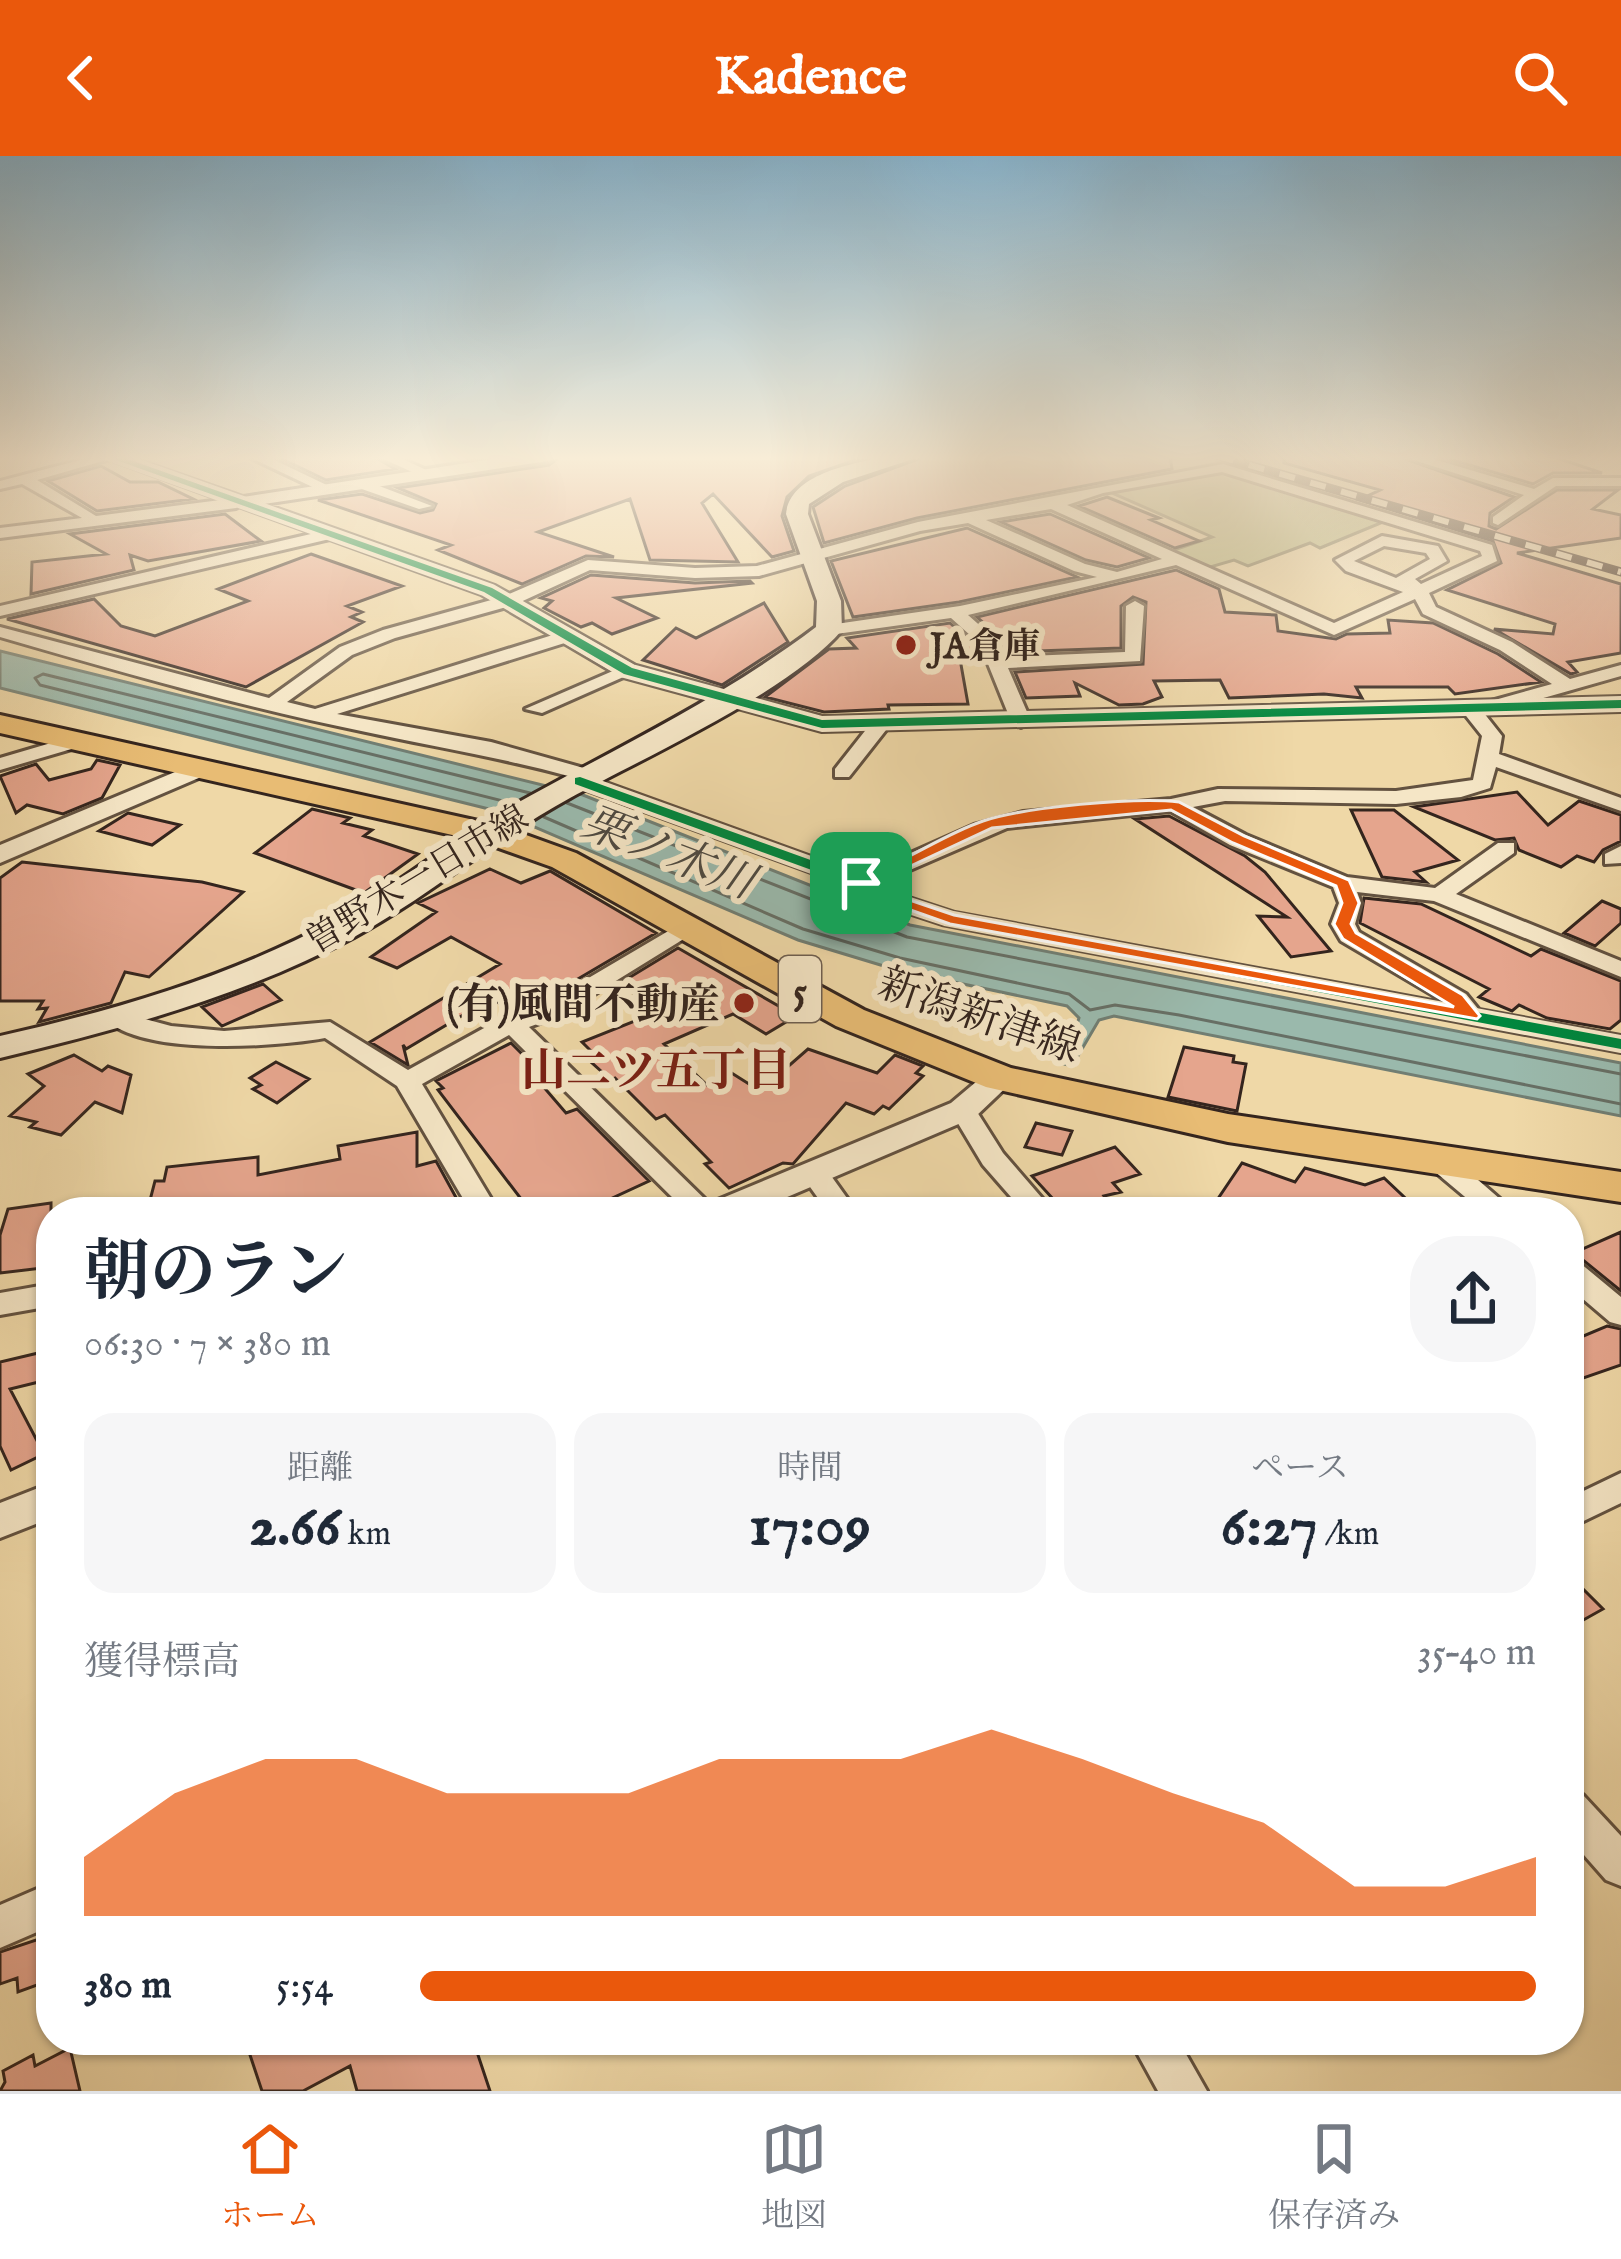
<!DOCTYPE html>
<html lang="ja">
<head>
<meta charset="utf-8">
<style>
  :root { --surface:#fff; --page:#f6f6f7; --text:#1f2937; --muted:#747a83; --line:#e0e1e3; --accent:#ea580c }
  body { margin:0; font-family:"IM FELL English","Noto Serif JP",serif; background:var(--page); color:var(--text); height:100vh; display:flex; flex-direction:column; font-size:45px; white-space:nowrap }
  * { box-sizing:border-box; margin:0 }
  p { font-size:39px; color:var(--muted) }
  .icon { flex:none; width:66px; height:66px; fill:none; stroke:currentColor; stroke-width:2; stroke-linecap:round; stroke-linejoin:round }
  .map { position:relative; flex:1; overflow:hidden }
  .sheet { position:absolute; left:36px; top:1041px; width:1548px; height:858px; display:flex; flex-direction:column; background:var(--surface); border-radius:48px; box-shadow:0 3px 9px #0004 }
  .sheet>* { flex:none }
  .pin { position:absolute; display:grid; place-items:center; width:102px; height:102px; color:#fff; margin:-51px; border-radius:24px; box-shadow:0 6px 18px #0006 }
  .round { display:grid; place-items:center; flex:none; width:126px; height:126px; border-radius:48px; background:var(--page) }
  .head { display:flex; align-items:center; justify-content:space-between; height:204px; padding:0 48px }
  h1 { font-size:66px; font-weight:700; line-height:90px }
  .figures { display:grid; grid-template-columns:repeat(3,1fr); gap:18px; height:204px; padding:12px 48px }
  .figures div { display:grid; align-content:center; border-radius:30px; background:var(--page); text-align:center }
  .figures b { font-size:60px; font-weight:700 }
  .figures small { font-size:33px; font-weight:400 }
  .figures p { font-size:33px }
  .chart { height:336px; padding:24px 48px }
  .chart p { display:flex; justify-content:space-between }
  .chart svg { width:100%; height:216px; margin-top:12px; fill:var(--accent); opacity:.7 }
  ul { padding:0 48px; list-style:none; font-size:39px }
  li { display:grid; grid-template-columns:192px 144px 1fr; align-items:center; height:90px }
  li i { height:30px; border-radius:15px; background:var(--accent) }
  header { display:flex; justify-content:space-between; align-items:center; height:156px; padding:0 48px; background:var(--accent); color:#fff; font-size:54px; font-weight:700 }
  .dock { display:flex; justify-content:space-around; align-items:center; height:168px; border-top:3px solid var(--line); background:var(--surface); font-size:33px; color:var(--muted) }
  .dock a { display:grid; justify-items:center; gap:6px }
  .dock .on { color:var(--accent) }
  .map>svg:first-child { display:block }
  .green { fill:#bcbe85; stroke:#787252; stroke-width:3 }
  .water { fill:#9ab9ac; stroke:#717e73; stroke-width:3 }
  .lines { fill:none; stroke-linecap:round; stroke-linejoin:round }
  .shore { stroke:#676f65; stroke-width:3 }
  .stream { stroke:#717e73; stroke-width:6 }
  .building { fill:#e5a58d; stroke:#34251e; stroke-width:3 }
  .minor-casing { stroke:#635240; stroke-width:6 }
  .tertiary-casing { stroke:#635240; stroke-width:6 }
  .secondary-casing { stroke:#34251e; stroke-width:6 }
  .primary-casing { stroke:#34251e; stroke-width:6 }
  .minor { fill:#f5e6c6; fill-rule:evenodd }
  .tertiary { fill:#f5e6c6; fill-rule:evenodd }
  .secondary { fill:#f5e6c6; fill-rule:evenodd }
  .primary { fill:#e8bc74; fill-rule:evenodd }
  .rail-casing { stroke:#34251e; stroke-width:9 }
  .rail { stroke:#f5e6c6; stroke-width:6; stroke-dasharray:16; stroke-linecap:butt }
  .cycleway-casing { stroke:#f5e6c6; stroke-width:8 }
  .cycleway { fill:#00873e; fill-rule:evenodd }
  .route { fill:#ea580c; stroke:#fff; stroke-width:3; fill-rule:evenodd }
  .poi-dot { fill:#8f2418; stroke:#f5e6c6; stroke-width:4.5 }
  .labels { text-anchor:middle; stroke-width:12; stroke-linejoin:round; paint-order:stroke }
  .far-poi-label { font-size:36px; font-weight:bold; fill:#34251e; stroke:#f5e6c6; text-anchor:start }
  .far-street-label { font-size:36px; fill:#34251e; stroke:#f5e6c6 }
  .shield { fill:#f5e6c6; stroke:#6e5f50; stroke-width:3 }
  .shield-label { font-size:39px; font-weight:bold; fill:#34251e }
  .poi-label { font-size:42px; font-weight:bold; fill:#34251e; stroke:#f5e6c6; text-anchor:end }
  .street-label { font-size:42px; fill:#34251e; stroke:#f5e6c6 }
  .water-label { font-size:45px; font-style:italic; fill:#4e4a42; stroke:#f5e6c6 }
  .neighbourhood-label { font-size:45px; font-weight:bold; fill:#7a1f14; stroke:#f5e6c6 }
</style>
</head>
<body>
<header><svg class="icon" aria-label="back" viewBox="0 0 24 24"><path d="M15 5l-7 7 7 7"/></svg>Kadence<svg class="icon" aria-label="search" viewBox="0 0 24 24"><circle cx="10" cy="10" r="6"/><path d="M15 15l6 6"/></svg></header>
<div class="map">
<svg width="1621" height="1935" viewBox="0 0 1621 1935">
  <rect width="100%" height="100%" fill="#efd8a7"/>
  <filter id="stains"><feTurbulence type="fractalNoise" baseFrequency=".00167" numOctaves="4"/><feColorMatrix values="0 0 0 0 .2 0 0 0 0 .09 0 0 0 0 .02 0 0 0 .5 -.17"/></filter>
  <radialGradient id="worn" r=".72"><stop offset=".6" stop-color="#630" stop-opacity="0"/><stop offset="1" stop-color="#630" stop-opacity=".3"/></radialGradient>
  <path class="green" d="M 1216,317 L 1231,318 L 1388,364 L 1320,392 L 1310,387 L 1248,410 L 1234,404 L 1207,412 L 1171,395 L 1212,381 L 1110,336 Z"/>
  <path class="water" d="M 0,495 L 583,639 L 910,769 L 1621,907 L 1621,960 L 1114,860 L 1099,864 L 1072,910 L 1064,908 L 1079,862 L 1067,850 L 897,814 L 798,784 L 497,655 L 0,532 Z"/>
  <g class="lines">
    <path class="shore" d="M 511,647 L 40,529 L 35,522 L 43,518 L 530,637
      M 567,647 L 907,781 L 1621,918
      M 544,661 L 803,773 L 900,802 L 1069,838 L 1090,854 L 1115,849 L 1179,859 L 1621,948"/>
    <path class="stream" d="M 252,340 L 508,300"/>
  </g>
  <path class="building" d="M 276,300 L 373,300 L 395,313 L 326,324 Z
    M 561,300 L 867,300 L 809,320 L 787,341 L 782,360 L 794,395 L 772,401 L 713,338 L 702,347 L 738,406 L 650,404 L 630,343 L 538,376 L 614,401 L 586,400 L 522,428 L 438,394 L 451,389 L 318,344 L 362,338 L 420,357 L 433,354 L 436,348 L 398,332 L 549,309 Z
    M 926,300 L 1170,300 L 1172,313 L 917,362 L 824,387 L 813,351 L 845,330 Z
    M 1285,300 L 1397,300 L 1514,341 L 1490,357 L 1489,370 L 1496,373 L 1557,334 L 1618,334 L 1593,353 L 1621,359 L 1621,382 L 1517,397 L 1621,428 L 1621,497 L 1568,506 L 1577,516 L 1571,518 L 1494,473 L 1553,478 L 1555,468 L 1447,434 L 1501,407 L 1493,385 L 1359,344 L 1380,334 L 1284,307 Z
    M 1439,300 L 1551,300 L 1602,317 L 1553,317 L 1533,328 Z
    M 101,310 L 130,326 L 158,326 L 193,343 L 97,355 L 48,325 Z
    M 1107,341 L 1159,362 L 1151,364 L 1199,385 L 1175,392 L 1079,350 Z
    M 225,358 L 261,385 L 148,405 L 130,399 L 134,414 L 31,438 L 32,406 L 106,398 L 70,378 Z
    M 1050,358 L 1149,402 L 1117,411 L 1086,404 L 1001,366 Z
    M 967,372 L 1077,421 L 959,446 L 853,461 L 831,405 Z
    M 311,398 L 402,430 L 347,450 L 362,456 L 351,461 L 363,466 L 246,531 L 7,463 L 94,443 L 121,470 L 155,480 L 248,445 L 218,433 Z
    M 1176,414 L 1219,433 L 1225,456 L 1276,459 L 1278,475 L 1336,483 L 1347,478 L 1390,477 L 1388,464 L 1433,467 L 1498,498 L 1541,526 L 1455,538 L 1448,531 L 1356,531 L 1362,542 L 1324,538 L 1229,542 L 1220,524 L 1154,525 L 1162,541 L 1143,548 L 1119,549 L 1075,527 L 1080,540 L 1026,542 L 1015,516 L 1143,508 L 1146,446 L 1133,441 L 1121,450 L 1121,492 L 1006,496 L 997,479 L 977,461 Z
    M 591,419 L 695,427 L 750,425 L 752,427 L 616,442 L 657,462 L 612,478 L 592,467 L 581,471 L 544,452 L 552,445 L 541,442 Z
    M 764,447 L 788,486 L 722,529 L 643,504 L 676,472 L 696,482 Z
    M 950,467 L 976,491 L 981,503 L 960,503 L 968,548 L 888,549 L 889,553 L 824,556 L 765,541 L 829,493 L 856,492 L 847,482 Z
    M 97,604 L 120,609 L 102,642 L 63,658 L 27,649 L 16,657 L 0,620 L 36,608 L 49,624 L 91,613 Z
    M 1517,636 L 1548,669 L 1579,645 L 1621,659 L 1621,685 L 1603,694 L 1594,706 L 1577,700 L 1561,711 L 1519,694 L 1514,682 L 1495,684 L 1414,651 Z
    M 312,653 L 350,662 L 343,667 L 372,674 L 364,680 L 418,698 L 364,737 L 255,697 Z
    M 1351,654 L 1394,654 L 1458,704 L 1415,716 L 1426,726 L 1382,721 Z
    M 128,657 L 180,669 L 152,689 L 99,675 Z
    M 1169,660 L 1245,700 L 1265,716 L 1331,795 L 1291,801 L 1258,760 L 1287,761 L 1135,663 Z
    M 22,706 L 202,726 L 243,736 L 149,821 L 125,816 L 111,847 L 39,866 L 47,852 L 38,853 L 43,845 L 0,845 L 0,722 Z
    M 490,713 L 521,727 L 550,715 L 656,777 L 554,837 L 545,833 L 514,854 L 490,843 L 406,893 L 403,889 L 408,909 L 370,886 L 500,808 L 451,781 L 397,812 L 371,801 L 436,756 L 418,747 Z
    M 1364,742 L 1421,748 L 1531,800 L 1541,793 L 1621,825 L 1621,864 L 1610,873 L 1547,862 L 1519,849 L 1512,855 L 1479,841 L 1489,833 L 1360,767 Z
    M 1602,745 L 1621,753 L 1621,767 L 1595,790 L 1564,777 Z
    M 678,792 L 796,860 L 766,878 L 733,858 L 664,888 L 707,929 L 730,916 L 760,935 L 808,893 L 877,917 L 895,899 L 923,910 L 916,917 L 923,920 L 889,953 L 883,950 L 874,958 L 846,947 L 793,1008 L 783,1007 L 729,1032 L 705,1008 L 711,1006 L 665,959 L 656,963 L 615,922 L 611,924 L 581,897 L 590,894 L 582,886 L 665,853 L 617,829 Z
    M 263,828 L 281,844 L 222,870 L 202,851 Z
    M 511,887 L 535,911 L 529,914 L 566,957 L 577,953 L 649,1025 L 582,1056 L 531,1056 L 438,934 L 443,932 L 436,925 Z
    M 1184,891 L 1234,900 L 1233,906 L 1246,908 L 1237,955 L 1168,941 Z
    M 74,899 L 102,915 L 108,910 L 131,919 L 122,957 L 95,946 L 61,979 L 30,971 L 36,966 L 10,960 L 44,930 L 28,918 Z
    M 276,906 L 309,923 L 277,947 L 253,933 L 261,929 L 250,922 Z
    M 1036,967 L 1072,975 L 1062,999 L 1025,991 Z
    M 417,976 L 417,1010 L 436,1005 L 464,1056 L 147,1056 L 155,1025 L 164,1025 L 167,1011 L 258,1001 L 258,1019 L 340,1003 L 338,990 Z
    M 1115,991 L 1140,1018 L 1113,1027 L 1121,1036 L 1104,1040 L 1116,1056 L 1065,1056 L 1032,1020 Z
    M 1242,1007 L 1295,1026 L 1305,1012 L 1365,1029 L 1384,1022 L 1420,1056 L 1209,1056 Z
    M 51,1047 L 51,1111 L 0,1117 L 0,1079 L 8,1053 Z
    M 1621,1076 L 1621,1135 L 1583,1104 L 1569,1099 Z
    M 1607,1170 L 1621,1173 L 1621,1209 L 1569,1227 L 1569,1186 Z
    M 51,1194 L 51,1223 L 10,1233 L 44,1298 L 11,1314 L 0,1290 L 0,1206 Z
    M 1569,1419 L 1603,1453 L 1569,1472 Z
    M 51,1779 L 51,1824 L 18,1836 L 17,1822 L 0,1828 L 0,1796 Z
    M 245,1884 L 473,1884 L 490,1935 L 357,1935 L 350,1910 L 303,1935 L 262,1935 Z
    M 70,1892 L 80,1935 L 0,1935 L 5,1926 L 3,1915 L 33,1899 L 35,1910 Z"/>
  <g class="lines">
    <defs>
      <path id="minor" d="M 96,300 L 120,300 L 37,324 L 96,360 L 236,342 L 244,347 L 236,352 L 0,382 L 0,372 L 82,362 L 22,328 L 0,333 L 0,325 Z
        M 247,300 L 266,300 L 335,333 L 323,336 Z
        M 377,300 L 396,300 L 435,318 L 423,321 Z
        M 1401,300 L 1423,300 L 1534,333 L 1553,322 L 1621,322 L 1621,330 L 1556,330 L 1498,369 L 1493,367 L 1493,361 L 1524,339 Z
        M 1223,308 L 1492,389 L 1497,405 L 1429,437 L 1436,451 L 1512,486 L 1570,523 L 1621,509 L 1621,520 L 1491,557 L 1481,551 L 1484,547 L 1552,528 L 1500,494 L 1423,458 L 1415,443 L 1334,479 L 1176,409 L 968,459 L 994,482 L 1003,501 L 1125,496 L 1126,450 L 1135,445 L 1144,450 L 1140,505 L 1008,512 L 1031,565 L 1021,571 L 1011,565 L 980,488 L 951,462 L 829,479 L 820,474 L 829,469 L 960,450 L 1097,421 L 1074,415 L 968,367 L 920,375 L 759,420 L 695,422 L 590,414 L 514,449 L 395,482 L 352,499 L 287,546 L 315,553 L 559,477 L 571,477 L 571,485 L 337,558 L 491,586 L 598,616 L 598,624 L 861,719 L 974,669 L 1023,656 L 1171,643 L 1218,633 L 1396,635 L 1473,624 L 1482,580 L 1459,551 L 1476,547 L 1502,580 L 1499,598 L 1621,642 L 1621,655 L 1496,611 L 1490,632 L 1461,641 L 1396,648 L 1225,645 L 1193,651 L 1246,679 L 1347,721 L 1435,732 L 1498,687 L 1514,687 L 1514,697 L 1456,738 L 1621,805 L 1621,821 L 1434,745 L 1357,736 L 1361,747 L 1355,768 L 1359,776 L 1466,838 L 1479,854 L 1621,880 L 1621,896 L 942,768 L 851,738 L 849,730 L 573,629 L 572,621 C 504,602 435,591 366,576 C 242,551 121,516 0,481 L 0,471 L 269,542 L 340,491 L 383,474 L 502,441 L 588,404 L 695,412 L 757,410 L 918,366 ZM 1222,316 L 1480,395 L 1482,400 L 1421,428 L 1415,423 L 1447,405 L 1438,390 L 1382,380 L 1335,404 L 1346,415 L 1403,436 L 1334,467 L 1067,349 L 1103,337 ZM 1051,353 L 1162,403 L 1117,416 L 1085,408 L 986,364 ZM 1384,390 L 1426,397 L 1430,403 L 1396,422 L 1354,405 ZM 1170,655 L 1230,689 L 1333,731 L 1339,747 L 1331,768 L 1341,785 L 1448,848 L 955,757 L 873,730 L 1007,672 Z
        M 356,325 L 366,325 L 432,350 L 419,353 L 356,331 Z
        M 328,374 L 334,376 L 334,382 L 0,460 L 0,450 Z
        M 622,511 L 637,515 L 542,557 L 525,553 Z
        M 879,564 L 889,570 L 886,574 L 849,621 L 835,621 L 835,613 L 872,566 Z
        M 78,579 L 88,585 L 85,589 L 0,614 L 0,602 Z
        M 1621,690 L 1621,707 L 1605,708 L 1605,698 Z
        M 687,764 L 699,771 L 695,776 L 559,860 L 529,871 L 718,1056 L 687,1056 L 509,879 L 422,928 L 499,1056 L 471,1056 L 397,930 L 325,882 C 275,891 146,900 106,864 L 119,856 L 171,870 L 224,875 L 330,866 L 408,914 L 495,866 L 541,850 Z
        M 963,945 L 972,948 L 1003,997 L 1054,1056 L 1024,1056 L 983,1009 L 950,954 Z
        M 1437,994 L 1447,997 L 1515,1056 L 1483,1056 L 1427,1009 L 1423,1003 L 1427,997 Z
        M 814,1008 L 824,1010 L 857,1056 L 828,1056 L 800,1017 Z
        M 1569,1103 L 1580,1107 L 1621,1141 L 1621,1169 L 1610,1166 L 1569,1131 Z
        M 51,1128 L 51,1150 L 0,1159 L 0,1137 Z
        M 1621,1317 L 1621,1347 L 1569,1372 L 1569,1342 Z
        M 1569,1634 L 1583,1639 L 1621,1680 L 1621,1730 L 1606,1724 L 1569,1682 Z
        M 51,1727 L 51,1770 L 0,1792 L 0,1749 Z
        M 1130,1884 L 1178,1884 L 1207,1935 L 1158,1935 Z"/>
      <path id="tertiary" d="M 101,300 L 126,300 L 243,341 L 514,300 L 557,300 L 548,305 L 264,348 L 495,430 L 636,510 L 823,561 L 1621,541 L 1621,555 L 822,575 L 620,520 L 481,438 Z
        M 199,606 L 208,608 L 211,613 L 208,618 L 0,707 L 0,689 Z
        M 1000,912 L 1016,922 L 975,961 L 752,1056 L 702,1056 L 708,1048 L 951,947 L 989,915 Z
        M 51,1327 L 51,1362 L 0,1382 L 0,1347 Z"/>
      <path id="secondary" d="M 886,300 L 922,300 L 843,326 L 809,348 L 808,358 L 841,445 L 842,474 C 791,535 643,602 570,642 C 495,683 430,740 354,781 C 243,840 122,873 0,902 L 0,880 C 115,854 230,821 335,764 C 396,731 449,685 510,651 C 614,593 721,543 816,471 L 817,445 L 786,358 C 790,317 854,308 886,300 Z"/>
      <path id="primary" d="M 0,559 L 501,670 L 576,697 L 864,854 L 1011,912 L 1228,958 L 1621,1016 L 1621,1046 L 1228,986 L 986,931 L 836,870 L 552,711 L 479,685 L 0,577 Z"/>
    </defs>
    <use href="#minor" class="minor-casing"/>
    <use href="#tertiary" class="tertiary-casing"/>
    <use href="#secondary" class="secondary-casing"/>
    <use href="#primary" class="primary-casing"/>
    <use href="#minor" class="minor"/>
    <use href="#tertiary" class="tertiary"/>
    <use href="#secondary" class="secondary"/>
    <use href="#primary" class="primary"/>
    <defs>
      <path id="rail" d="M 1218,300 L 1621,416"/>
    </defs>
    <use href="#rail" class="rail-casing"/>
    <use href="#rail" class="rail"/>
    <defs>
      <path id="cycleway" d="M 105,300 L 119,300 L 492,432 L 632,512 L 822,564 L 1621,544 L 1621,552 L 822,572 L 624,518 L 484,436 Z
        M 580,621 L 866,724 L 867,731 L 953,759 L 1621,883 L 1621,893 L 945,766 L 854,736 L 853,729 L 575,628 L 575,622 Z"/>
    </defs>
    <use href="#cycleway" class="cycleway-casing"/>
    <use href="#cycleway" class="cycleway"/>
  </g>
  <linearGradient id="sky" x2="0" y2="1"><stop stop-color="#89b6d0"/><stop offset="0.53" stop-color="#f8edd7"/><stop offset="1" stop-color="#f8edd7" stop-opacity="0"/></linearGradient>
  <rect width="1621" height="571" fill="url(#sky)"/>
  <path class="route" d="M 1179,646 L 1244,680 L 1349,724 L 1359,747 L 1351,768 L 1356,777 L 1463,839 L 1480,860 L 1477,863 L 950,768 L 851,733 L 855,723 C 901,710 939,680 983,665 C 1025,651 1135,641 1179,646 ZM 1171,654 L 1233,687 L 1336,730 L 1342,747 L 1334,768 L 1343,783 L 1454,851 L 954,759 L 868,730 L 992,672 Z"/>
  <g class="poi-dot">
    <circle cx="906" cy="489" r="12"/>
    <circle cx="744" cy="847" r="12"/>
  </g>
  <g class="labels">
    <g class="far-poi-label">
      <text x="930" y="502">JA倉庫</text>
    </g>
    <g class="far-street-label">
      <text transform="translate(416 722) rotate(-31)" y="13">曽野木一日市線</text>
    </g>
    <rect class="shield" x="779" y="800" width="42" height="66" rx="9"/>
    <g class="shield-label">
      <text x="800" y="847">5</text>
    </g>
    <g class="poi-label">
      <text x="720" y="862">(有)風間不動産</text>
    </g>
    <g class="street-label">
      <text transform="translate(980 858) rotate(19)" y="15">新潟新津線</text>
    </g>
    <g class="water-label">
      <text transform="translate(669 695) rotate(21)" y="16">栗ノ木川</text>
    </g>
    <g class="neighbourhood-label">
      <text x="656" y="929">山二ツ五丁目</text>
    </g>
  </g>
  <rect width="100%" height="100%" filter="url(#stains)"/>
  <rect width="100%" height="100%" fill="url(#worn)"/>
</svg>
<div class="pin" style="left:861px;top:727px;background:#1e9e55"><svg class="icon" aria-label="arrive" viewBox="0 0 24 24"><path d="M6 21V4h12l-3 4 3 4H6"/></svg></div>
<section class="sheet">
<div class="head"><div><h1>朝のラン</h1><p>06:30 · 7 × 380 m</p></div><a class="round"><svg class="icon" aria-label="share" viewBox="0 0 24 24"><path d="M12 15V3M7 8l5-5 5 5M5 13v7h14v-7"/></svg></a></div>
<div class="figures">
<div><p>距離</p><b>2.66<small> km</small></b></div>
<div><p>時間</p><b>17:09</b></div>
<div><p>ペース</p><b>6:27<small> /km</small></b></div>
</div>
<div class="chart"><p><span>獲得標高</span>35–40 m</p>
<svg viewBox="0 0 160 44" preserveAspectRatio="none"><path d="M0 44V32L10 19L20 12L30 12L40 19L50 19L60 19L70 12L80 12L90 12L100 6L110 12L120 19L130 25L140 38L150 38L160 32V44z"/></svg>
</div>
<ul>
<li><b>380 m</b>5:54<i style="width:100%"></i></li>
</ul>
</section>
</div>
<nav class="dock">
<a class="on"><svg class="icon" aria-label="home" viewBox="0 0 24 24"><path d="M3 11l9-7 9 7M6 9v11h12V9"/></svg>ホーム</a>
<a><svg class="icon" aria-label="map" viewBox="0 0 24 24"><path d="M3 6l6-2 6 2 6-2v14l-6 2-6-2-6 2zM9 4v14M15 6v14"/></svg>地図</a>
<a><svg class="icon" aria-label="saved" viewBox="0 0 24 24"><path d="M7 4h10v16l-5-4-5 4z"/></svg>保存済み</a>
</nav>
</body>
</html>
